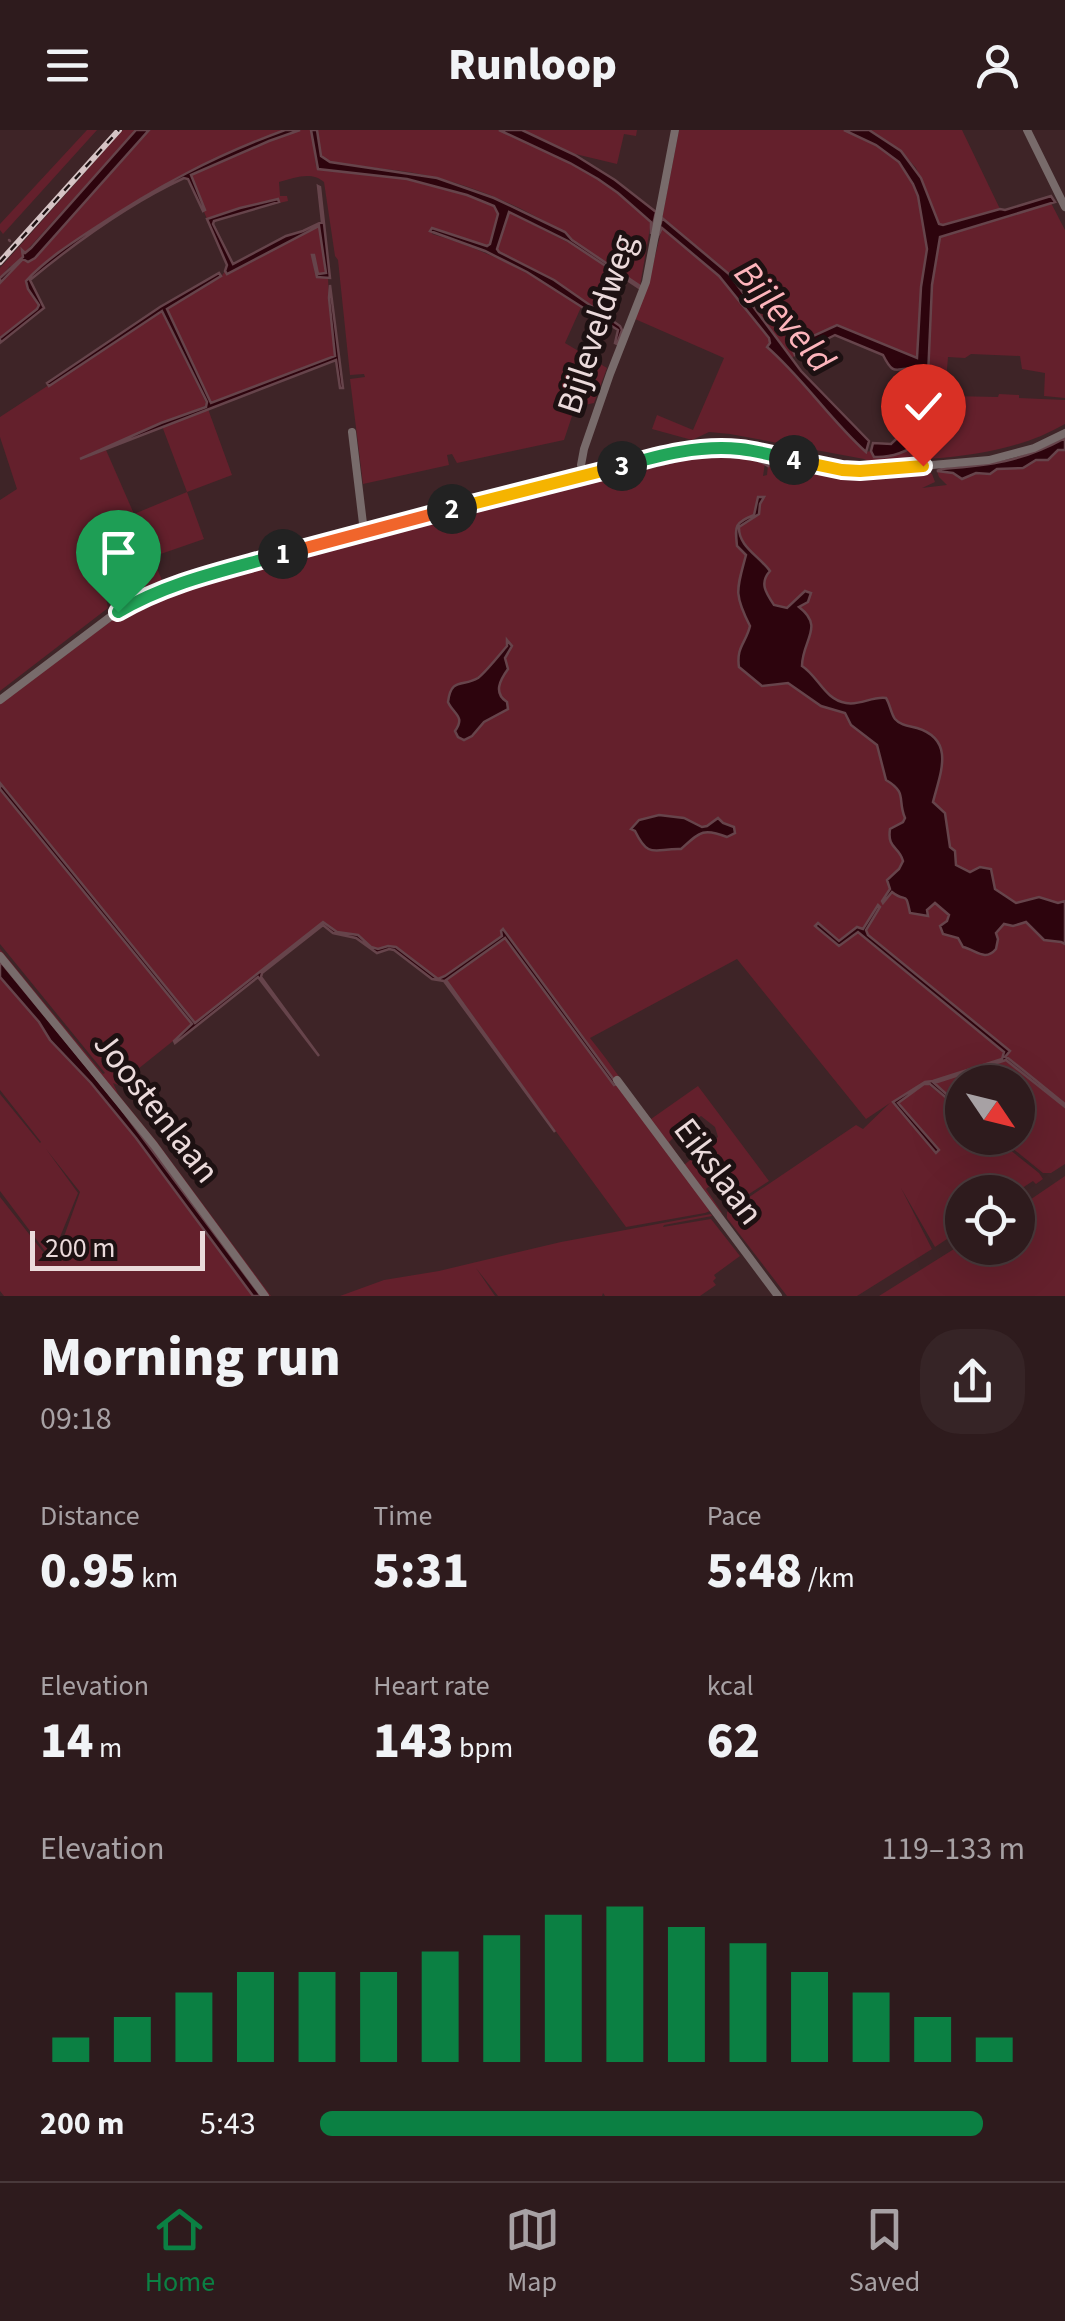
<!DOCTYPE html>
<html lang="en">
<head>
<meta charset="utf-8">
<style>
  :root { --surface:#2e1b1d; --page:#362426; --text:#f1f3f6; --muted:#a7a1a4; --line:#49393b; --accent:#0b8043 }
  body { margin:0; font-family:"Source Sans 3",sans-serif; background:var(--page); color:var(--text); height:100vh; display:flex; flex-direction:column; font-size:38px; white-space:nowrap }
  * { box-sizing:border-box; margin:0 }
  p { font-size:32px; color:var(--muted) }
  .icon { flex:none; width:55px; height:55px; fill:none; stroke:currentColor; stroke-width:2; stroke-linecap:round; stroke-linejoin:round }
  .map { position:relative; height:1166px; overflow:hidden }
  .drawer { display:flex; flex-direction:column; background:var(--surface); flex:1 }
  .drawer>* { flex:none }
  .needle { width:65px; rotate:125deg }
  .tools { position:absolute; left:945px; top:935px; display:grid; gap:20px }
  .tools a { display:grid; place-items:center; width:90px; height:90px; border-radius:50%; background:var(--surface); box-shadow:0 10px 40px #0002,0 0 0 2px var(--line); font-size:50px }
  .scale { position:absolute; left:30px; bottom:25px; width:175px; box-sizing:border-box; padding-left:10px; border:5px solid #ebdadb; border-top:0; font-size:28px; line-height:35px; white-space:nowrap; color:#ebdadb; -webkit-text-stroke:8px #1d1112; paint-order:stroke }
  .pin { position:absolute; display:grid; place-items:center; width:85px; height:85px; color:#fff; margin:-102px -42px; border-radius:50% 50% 50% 0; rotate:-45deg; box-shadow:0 0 10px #0007 }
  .pin .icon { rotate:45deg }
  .km { position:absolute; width:50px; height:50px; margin:-25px; border-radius:50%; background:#222; color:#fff; font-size:28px; line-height:50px; text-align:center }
  .round { display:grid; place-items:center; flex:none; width:105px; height:105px; border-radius:40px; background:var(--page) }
  .overview { display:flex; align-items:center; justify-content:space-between; height:170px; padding:0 40px }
  h1 { font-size:55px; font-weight:800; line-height:75px }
  .metrics { display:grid; grid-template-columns:repeat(3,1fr); gap:15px; height:170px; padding:10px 40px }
  .metrics div { display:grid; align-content:center }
  .metrics b { font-size:50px; font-weight:800 }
  .metrics small { font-size:28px; font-weight:400 }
  .metrics p { font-size:28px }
  .chart { height:280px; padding:20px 40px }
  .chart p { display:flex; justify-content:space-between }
  .chart svg { width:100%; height:180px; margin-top:10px; stroke:var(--accent); stroke-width:6 }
  ul { padding:0 40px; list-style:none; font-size:32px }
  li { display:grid; grid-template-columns:160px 120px 1fr; align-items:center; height:75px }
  li i { height:25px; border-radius:12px; background:var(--accent) }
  header { display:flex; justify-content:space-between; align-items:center; height:130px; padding:0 40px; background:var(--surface); font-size:45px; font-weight:800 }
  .tab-bar { display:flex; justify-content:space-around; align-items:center; height:140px; border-top:2px solid var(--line); background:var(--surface); font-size:28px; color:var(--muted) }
  .tab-bar a { display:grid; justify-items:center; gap:5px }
  .tab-bar .active { color:var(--accent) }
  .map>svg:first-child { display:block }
  .green { fill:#64202c; fill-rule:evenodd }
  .water { fill:#2d040d; stroke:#66444b; stroke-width:2.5 }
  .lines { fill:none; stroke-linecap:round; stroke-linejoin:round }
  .stream { stroke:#66444b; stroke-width:2.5 }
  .minor { stroke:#786b6b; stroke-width:8 }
  .rail-casing { stroke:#d5c3c4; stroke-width:6 }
  .rail { stroke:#1d1112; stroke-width:2.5; stroke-dasharray:8; stroke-linecap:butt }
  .split-1-casing { stroke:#fff; stroke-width:20 }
  .split-2-casing { stroke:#fff; stroke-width:20 }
  .split-3-casing { stroke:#fff; stroke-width:20 }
  .split-4-casing { stroke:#fff; stroke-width:20 }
  .split-5-casing { stroke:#fff; stroke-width:20 }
  .split-1 { stroke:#22a559; stroke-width:12 }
  .split-2 { stroke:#f0652b; stroke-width:12 }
  .split-3 { stroke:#f5b400; stroke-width:12 }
  .split-4 { stroke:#22a559; stroke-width:12 }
  .split-5 { stroke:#f5b400; stroke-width:12 }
  .labels { text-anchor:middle; stroke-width:10; stroke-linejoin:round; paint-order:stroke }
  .street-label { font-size:35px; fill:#ebdadb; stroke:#1d1112 }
  .water-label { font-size:38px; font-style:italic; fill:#fdb4bb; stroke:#1d1112 }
</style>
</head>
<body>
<header><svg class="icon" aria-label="menu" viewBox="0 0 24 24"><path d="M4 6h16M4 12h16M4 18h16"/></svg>Runloop<svg class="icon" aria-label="person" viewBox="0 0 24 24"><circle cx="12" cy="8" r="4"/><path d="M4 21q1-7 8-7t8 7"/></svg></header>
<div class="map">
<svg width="1065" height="1166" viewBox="0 0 1065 1166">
  <rect width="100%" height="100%" fill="#3e2427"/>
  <path class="green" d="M 87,0 L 97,0 L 3,104 L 0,100 L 0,94 Z
    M 123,0 L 136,0 L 27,120 L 22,129 L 28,132 L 35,128 L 149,0 L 285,0 C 214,26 156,57 93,99 C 70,114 45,131 26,151 L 28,159 L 40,175 L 38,179 L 0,207 L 0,153 L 13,139 L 10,136 L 0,148 L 0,138 Z
    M 300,0 L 311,0 L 316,36 C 347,44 379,44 410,50 C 439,55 467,65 494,76 L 498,84 L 490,115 L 487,117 L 432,98 L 432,104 C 487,120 534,145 582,175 L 565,213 L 607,238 L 594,273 L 575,277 L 564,310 L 457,333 L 452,324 L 447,325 L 449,335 L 363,354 L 350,249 L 365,247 L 364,244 L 350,245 L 338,130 L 335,126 L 324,52 C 311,41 295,48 279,52 L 280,66 L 287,66 L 288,71 L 261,77 L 279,72 L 278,69 L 240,78 L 207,89 L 190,48 L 194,43 L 269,10 Z
    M 317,0 L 499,0 L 570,33 L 598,49 L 618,63 L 651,92 L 640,156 L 611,138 L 613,141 L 595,169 L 600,173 L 595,179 L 554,150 L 499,122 L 497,118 L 508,82 L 589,123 C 551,89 489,61 438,48 C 403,39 366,38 330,32 L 321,26 Z
    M 522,0 L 637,0 L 636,6 L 624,4 L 617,34 L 571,23 Z
    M 679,0 L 844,0 L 876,15 L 899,32 L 913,54 L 918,66 L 927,119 L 921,157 L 917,229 L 837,195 L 791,216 L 795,225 L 791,229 L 729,144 L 662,88 Z
    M 869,0 L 962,0 L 1000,79 L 943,95 L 939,94 L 916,38 L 901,21 Z
    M 1051,73 L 1065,100 L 1065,268 L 1044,266 L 1045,243 L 1022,239 L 1020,226 L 971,224 L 965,228 L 948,227 L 946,251 L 940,251 L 939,262 L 944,261 L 940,288 L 930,321 L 933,325 L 950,266 L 998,267 L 999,264 L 1019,265 L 1019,268 L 1065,270 L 1065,294 C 1006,328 938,328 872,333 L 864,329 L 730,304 L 709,302 L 692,310 L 652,299 L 657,285 L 693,300 L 724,228 L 635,189 L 648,155 L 662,98 L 719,146 L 769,208 L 770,213 L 768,217 C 803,249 830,290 866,322 L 871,321 L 874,327 L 891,327 L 915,314 L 926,292 L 932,155 L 940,107 Z
    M 319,96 L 326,144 L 318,144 L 314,125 L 312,126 L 315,144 L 328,148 C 329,173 333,200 336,226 L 211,273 L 167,178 L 221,147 L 225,141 L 228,143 Z
    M 162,181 L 207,275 L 81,328 L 81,330 L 106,320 L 134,384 L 187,362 L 162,296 L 208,279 L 232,345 L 187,362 L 204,409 L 152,427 L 162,450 L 139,460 L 130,441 L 144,434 L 126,392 L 135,388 L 134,385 L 104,401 L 122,439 L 102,449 L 108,478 L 0,561 L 0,370 L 17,359 L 0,307 L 0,287 Z
    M 1058,320 L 1065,320 L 1065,974 L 1007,927 L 956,945 L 1006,930 L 1065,977 L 1065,1034 L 1051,1043 L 1043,1043 L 1000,1008 L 1018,1008 L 1018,952 L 962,952 L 962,978 L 935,955 L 935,951 L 925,952 L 962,981 L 962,1008 L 995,1008 L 1039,1043 L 1043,1049 L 1036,1054 L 1033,1051 L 1016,1062 L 962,1062 L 962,1099 L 935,1117 L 901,1058 L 932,1119 L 857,1166 L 787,1166 L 727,1088 L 727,1082 L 856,995 L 863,999 L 890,973 L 866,989 L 737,829 L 590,908 C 612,935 629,962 651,989 L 698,956 L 769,1051 L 735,1073 L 717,1050 L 706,1059 L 722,1083 L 708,1078 L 710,1081 L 705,1083 L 626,1097 L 445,850 L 505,808 L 614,954 L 616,954 L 503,800 L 503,805 L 445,846 L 438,849 L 396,817 L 388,816 L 378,819 L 371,817 L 358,805 L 337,802 L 323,792 L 195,893 L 0,653 L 0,574 L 116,487 L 155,466 L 243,440 L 693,327 L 722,326 L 765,333 L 763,346 L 767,345 L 768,335 L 771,333 L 858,349 L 913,345 L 926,339 L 932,344 L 935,352 L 922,358 L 947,355 L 939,347 L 937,341 L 953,343 L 958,348 L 997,339 C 1005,340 1012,336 1019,339 ZM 701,986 L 715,997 L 718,1007 L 706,1017 L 710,1025 L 709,1031 L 700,1034 L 694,1027 L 684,1035 L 669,1012 L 675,1006 L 671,1001 L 682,999 Z
    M 0,659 L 193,895 L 118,955 L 113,953 L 118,964 L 157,1012 L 271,1166 L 261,1166 L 177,1051 L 0,824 L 0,819 L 103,944 L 105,943 L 0,814 Z
    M 0,846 L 39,892 L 50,910 L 91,953 L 136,1008 L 253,1166 L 4,1166 L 0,1161 L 0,1067 L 51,1132 L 57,1126 L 80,1062 L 46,1019 L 78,1063 L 51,1129 L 0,1061 L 0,964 L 40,1013 L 41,1012 L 0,960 Z
    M 1065,1046 L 1065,1166 L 879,1166 L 962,1114 L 962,1118 L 1018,1118 L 1018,1092 L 1021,1090 L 1018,1087 L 1018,1078 Z
    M 711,1084 L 712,1086 L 664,1095 L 663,1097 L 711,1089 L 740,1126 L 714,1145 L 716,1148 L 713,1151 L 716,1155 L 700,1166 L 605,1166 L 603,1163 L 602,1166 L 498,1166 L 476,1138 L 495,1166 L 340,1166 L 384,1150 L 439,1141 L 561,1112 Z"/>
  <path class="water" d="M 136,0 L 149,0 L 35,128 L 28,132 L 23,129 L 0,153 L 0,148 L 23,127 L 22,120 L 25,123 L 31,118 Z
    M 285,0 L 300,0 L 269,11 L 191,45 L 205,80 L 203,81 L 188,49 L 184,48 C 130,73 76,112 30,150 L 44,178 L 0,213 L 0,208 L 37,179 L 39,175 L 28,159 L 26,151 C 44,131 70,114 93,99 C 156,57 214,26 285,0 Z
    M 311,0 L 317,0 L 321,26 L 330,32 L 437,48 L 494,68 L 565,102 L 572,110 L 640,156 L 639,158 L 568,111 L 509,82 L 497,119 L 499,122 L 554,150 L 620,196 L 622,200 L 617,214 L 615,213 L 618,200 L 527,142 L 485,121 L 430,101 L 432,98 L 487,116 L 490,114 L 498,84 L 494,76 L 467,65 L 407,49 L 318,39 Z
    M 499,0 L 522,0 L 575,25 L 615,50 L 656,82 L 651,104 L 651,92 L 618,63 L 598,49 L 570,33 Z
    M 844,0 L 869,0 L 901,21 L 921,48 L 939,94 L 943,95 L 1000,79 L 1005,80 L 1051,66 L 1055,72 L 940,107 L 932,155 L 926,292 C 926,295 923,306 921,309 C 911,322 889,328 874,327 L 871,321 L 873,313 L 891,314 L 912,294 L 916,239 C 896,236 895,249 883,225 L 835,205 L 795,225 L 791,216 L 837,195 L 917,228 L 921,157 L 927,119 L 918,66 L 913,54 L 899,32 L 876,15 Z
    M 318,56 L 320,57 L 330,148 L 317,147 L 312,125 L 314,125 L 318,144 L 326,143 L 319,96 L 227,144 L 225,141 L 227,135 L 207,89 L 240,78 L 278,69 L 279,72 L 214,91 L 213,94 L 233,134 L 286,106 L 303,101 L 322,92 Z
    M 662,88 L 729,144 L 801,241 L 869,311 L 866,322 C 830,290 803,248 767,217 L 770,213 L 769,208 L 719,146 L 662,98 L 657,108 Z
    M 219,143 L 221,146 L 167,179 L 211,273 L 335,226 L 329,168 L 330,155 L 343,258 L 340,258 L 336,230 L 80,329 L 161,293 L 206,277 L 207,272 L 162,181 L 49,256 L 47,253 L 160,177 Z
    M 1065,308 L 1065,320 L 1058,320 L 1048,330 L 1036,330 L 1023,338 L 997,339 L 990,344 L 976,343 L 962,349 L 953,343 L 937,341 L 942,339 C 991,335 1021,332 1065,308 Z
    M 704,323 L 745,325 L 853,345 L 909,342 L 914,345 L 858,349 L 771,333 L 768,336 C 750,323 716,326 693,327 L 362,410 L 361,409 L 651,333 Z
    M 758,367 L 764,367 L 760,374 L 759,384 L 739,397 C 738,416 759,426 770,441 C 759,453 766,463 774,475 L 787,478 L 805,461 L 811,463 L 808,472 L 799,477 C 825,497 802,510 802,536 C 818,546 825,570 846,573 C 860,576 872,566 886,568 C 890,574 891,584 895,589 C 901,596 910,596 917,598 C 956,610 940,644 933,672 L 945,683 L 950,717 L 955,721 L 956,735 L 970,742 L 980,737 L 991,739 L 995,759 L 1016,773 L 1039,767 L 1058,773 L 1065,771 L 1065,814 L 1061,812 L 1044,810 L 1026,792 L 1013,796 L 1004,794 L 996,803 L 998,809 L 996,819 C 985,832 976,820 963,817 L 958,808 L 943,804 L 940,796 L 947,791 L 949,785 L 935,773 L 927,780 L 928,786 L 910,783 C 905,759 907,774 892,762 L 883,773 L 882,771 L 890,759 L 887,750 L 899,739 L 903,731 C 899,716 887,719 890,699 L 903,692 L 905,688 C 897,670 908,663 886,650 L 877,615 L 851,595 L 845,583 L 821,576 L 788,553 L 762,556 L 739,537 C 736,517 746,513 750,496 C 733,463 737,459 746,425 L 737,416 C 735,396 734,393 754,385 Z
    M 507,510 L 512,516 L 505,528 L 508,539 C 500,550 493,563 507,572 L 508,579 L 484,592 L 472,606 L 464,610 L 458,607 L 455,601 C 466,586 453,584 448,572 C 451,547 463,557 478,548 C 486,542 500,524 507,516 Z
    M 0,653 L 195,893 L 323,792 L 337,802 L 358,805 L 371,817 L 378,819 L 388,816 L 396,817 L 438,849 L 445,846 L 502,806 L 501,801 L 503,799 L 617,954 L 614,955 L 505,808 L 446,850 L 555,1002 L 444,851 L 432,849 L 394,820 L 389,819 L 377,823 L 356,808 L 333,803 L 323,795 L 262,843 L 261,847 L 319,926 L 258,847 L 175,913 L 174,911 L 192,894 L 0,659 Z
    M 659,685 L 684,688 L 702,697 L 707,696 L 718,688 L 723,693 L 734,697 L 735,703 L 727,707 C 702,697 699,703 681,719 C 655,718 649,730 635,701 L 631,699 L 639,690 Z
    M 878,775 L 880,777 L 866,800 L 868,805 L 1010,921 L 1005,927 L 1008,928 L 1065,974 L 1065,977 L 1006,930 L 934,953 L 962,978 L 962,981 L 930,954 L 924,954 L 898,973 L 939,1020 L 936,1023 L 893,972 L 925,952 L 933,951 L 1002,929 L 1004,922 L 858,802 L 839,816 L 815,796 L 818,793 L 839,811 L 857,797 L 863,799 Z
    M 0,831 L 119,976 L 261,1166 L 253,1166 L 136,1008 L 91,953 L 50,910 L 39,892 L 0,847 Z"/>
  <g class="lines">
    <path class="stream" d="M 9,110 L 10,111"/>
    <path class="minor" d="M 1027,0 L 1065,77
      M 352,302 L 364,402
      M 584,346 L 581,335 L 584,319 L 610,244 L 646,152 L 675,0
      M 0,570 L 110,487 L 148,465 L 295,421 L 664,325 L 716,318 L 741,319 L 842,340 L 875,340 L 989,330 L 1034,318 L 1065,303
      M 0,826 L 154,1015 L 265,1166
      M 617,950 L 778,1166"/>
    <defs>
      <path id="rail" d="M 0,132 L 119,0"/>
    </defs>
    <use href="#rail" class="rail-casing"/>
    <use href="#rail" class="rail"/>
  </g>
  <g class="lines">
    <defs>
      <path id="split-1" d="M 118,482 C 168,452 227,440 283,424"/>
      <path id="split-2" d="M 283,424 L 452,379"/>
      <path id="split-3" d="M 452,379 L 622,336"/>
      <path id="split-4" d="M 622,336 C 660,325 699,315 740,319 C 758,321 776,326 794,330"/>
      <path id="split-5" d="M 794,330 L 842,340 L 860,341 L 923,336"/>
    </defs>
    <use href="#split-1" class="split-1-casing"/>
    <use href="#split-2" class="split-2-casing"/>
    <use href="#split-3" class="split-3-casing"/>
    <use href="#split-4" class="split-4-casing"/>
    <use href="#split-5" class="split-5-casing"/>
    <use href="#split-1" class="split-1"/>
    <use href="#split-2" class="split-2"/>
    <use href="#split-3" class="split-3"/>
    <use href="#split-4" class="split-4"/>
    <use href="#split-5" class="split-5"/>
  </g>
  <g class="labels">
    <g class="street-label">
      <text transform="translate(596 194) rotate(-72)" y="12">Bijleveldweg</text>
      <text transform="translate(157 977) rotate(52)" y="12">Joostenlaan</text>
      <text transform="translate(719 1041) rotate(53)" y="12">Eikslaan</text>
    </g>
    <g class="water-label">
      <text transform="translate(785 186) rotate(50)" y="13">Bijleveld</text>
    </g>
  </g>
</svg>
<div class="tools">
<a><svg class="needle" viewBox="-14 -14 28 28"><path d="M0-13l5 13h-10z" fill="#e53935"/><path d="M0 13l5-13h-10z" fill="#a7a1a4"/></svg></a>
<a><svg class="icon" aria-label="locate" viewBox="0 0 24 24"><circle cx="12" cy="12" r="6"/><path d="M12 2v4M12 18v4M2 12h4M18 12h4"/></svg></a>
</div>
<div class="scale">200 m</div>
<div class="pin" style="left:118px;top:482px;background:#1e9e55"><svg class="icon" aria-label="arrive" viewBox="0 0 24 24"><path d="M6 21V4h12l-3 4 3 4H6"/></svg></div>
<div class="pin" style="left:923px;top:336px;background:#d93025"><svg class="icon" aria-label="check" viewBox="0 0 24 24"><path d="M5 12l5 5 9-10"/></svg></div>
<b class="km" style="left:283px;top:424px">1</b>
<b class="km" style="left:452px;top:379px">2</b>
<b class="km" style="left:622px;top:336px">3</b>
<b class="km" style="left:794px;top:330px">4</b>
</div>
<section class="drawer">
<div class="overview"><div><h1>Morning run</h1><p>09:18</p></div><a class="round"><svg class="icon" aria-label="share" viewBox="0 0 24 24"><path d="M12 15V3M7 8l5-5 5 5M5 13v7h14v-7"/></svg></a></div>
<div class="metrics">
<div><p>Distance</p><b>0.95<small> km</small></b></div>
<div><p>Time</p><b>5:31</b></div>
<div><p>Pace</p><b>5:48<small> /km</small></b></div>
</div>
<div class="metrics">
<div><p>Elevation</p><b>14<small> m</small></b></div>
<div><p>Heart rate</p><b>143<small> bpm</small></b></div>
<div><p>kcal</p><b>62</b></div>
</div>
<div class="chart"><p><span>Elevation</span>119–133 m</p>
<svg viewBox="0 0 160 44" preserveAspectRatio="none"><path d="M5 44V38M15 44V33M25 44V27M35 44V22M45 44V22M55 44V22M65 44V17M75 44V13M85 44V8M95 44V6M105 44V11M115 44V15M125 44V22M135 44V27M145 44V33M155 44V38"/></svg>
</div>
<ul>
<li><b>200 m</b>5:43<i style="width:94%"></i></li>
</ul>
</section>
<nav class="tab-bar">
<a class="active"><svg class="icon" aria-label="home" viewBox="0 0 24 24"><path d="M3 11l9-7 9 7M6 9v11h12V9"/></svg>Home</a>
<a><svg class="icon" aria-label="map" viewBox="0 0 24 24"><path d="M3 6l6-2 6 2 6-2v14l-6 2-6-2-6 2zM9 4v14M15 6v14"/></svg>Map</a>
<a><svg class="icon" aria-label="saved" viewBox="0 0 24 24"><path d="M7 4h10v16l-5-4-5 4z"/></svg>Saved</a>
</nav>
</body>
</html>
